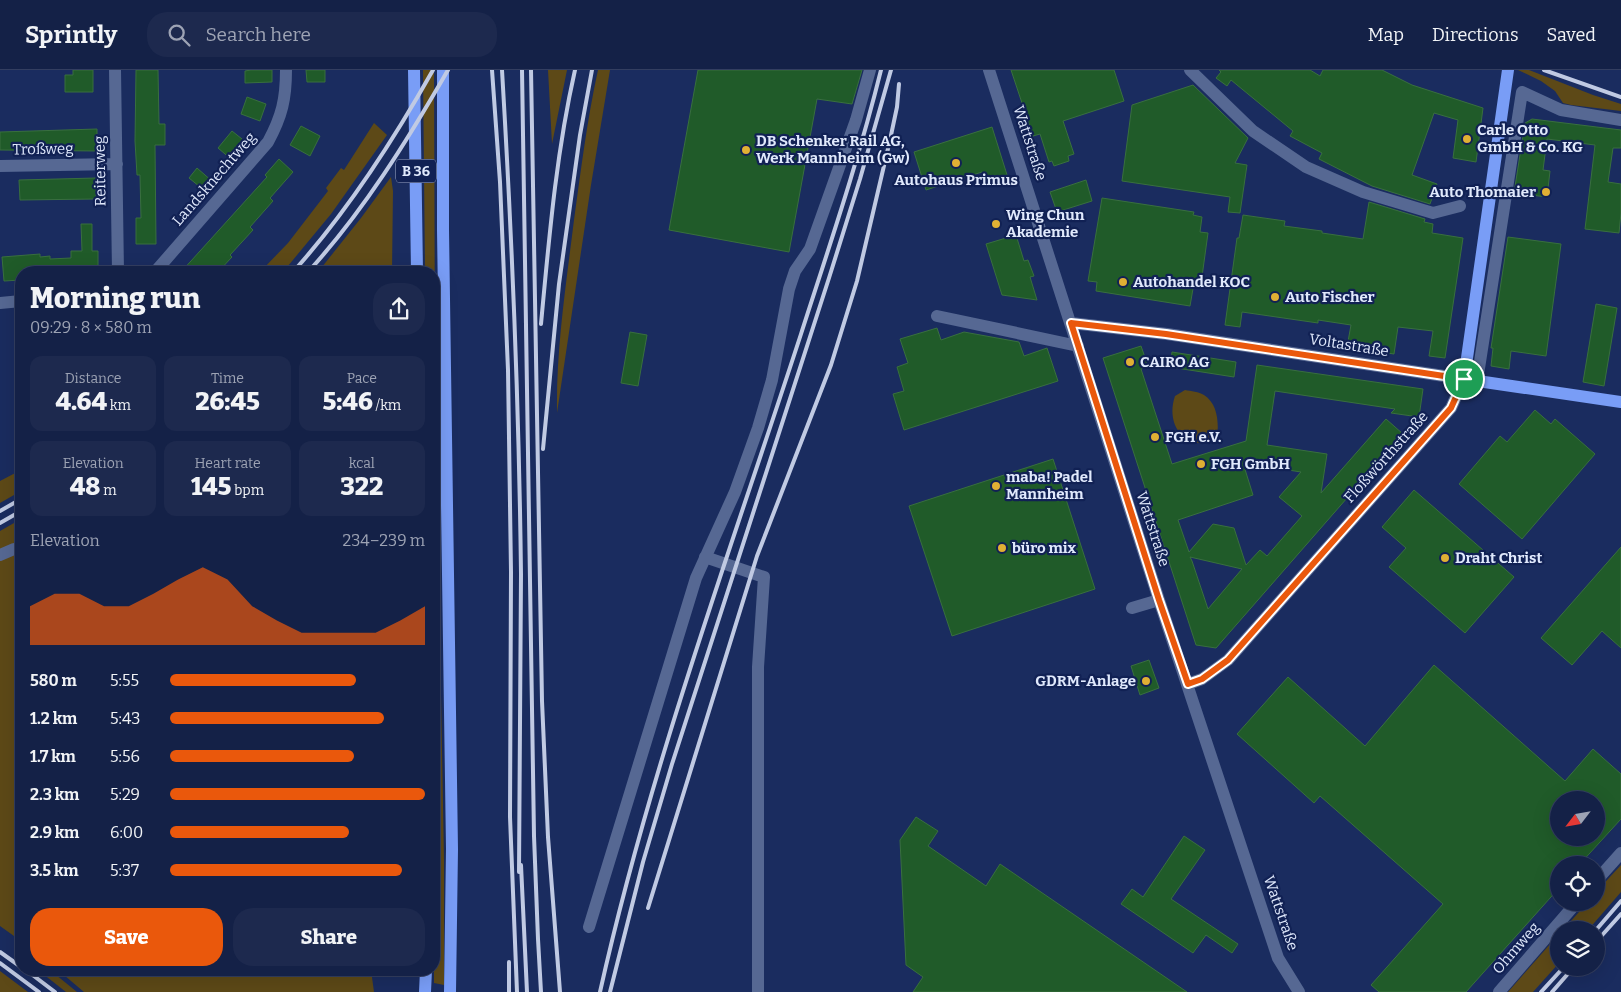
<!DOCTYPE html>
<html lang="en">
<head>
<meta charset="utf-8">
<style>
  :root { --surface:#142147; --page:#1d294e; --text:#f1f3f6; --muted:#9da3b4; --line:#333e60; --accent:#ea580c }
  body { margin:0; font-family:Bitter,serif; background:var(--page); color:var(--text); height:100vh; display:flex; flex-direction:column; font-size:19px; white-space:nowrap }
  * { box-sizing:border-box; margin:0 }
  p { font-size:16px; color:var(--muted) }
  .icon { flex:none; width:28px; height:28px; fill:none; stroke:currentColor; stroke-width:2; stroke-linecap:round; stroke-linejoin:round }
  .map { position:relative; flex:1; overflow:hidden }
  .side { position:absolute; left:15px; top:196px; width:425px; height:710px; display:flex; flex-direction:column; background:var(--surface); border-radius:20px; box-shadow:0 5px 20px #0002,0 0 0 1px var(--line) }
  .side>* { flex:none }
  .needle { width:32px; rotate:239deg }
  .fabs { position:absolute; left:1550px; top:721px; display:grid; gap:10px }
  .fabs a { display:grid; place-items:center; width:55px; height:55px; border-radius:50%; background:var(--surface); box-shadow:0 5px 20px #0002,0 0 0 1px var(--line); font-size:25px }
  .pin { position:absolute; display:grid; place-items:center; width:42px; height:42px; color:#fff; margin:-21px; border:2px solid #fff; border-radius:50%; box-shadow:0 1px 5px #0007 }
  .round { display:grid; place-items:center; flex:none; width:52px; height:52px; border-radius:20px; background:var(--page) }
  .overview { display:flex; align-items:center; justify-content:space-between; height:85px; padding:0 15px }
  h1 { font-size:28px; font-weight:800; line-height:38px }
  .figures { display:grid; grid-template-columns:repeat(3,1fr); gap:8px; height:85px; padding:5px 15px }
  .figures div { display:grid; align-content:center; border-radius:12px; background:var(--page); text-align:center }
  .figures b { font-size:25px; font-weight:800 }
  .figures small { font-size:14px; font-weight:400 }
  .figures p { font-size:14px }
  .chart { height:140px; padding:10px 15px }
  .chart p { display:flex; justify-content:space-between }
  .chart svg { width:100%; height:90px; margin-top:5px; fill:var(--accent); opacity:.7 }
  .cta { display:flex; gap:10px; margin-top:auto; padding:10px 15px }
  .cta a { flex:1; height:58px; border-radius:20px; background:var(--accent); color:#fff; font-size:20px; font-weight:800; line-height:58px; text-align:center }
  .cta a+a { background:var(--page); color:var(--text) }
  ul { padding:0 15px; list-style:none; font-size:16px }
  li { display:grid; grid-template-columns:80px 60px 1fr; align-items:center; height:38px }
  li i { height:12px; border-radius:6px; background:var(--accent) }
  header { display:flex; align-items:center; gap:30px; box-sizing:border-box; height:70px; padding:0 25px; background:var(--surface); border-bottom:1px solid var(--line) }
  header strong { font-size:24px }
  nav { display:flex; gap:28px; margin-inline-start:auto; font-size:18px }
  .search { width:350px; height:45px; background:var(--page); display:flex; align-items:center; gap:12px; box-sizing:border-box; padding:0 18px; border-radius:20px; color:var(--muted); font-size:19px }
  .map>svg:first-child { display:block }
  .green { fill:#5d4917 }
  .building { fill:#205b29; stroke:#396f3f; fill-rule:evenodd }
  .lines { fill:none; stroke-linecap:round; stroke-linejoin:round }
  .minor { stroke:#566893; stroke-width:12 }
  .major { stroke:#799df6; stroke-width:12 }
  .rail { stroke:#c0cae3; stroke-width:4 }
  .route-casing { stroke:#fff; stroke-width:10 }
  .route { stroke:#ea580c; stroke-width:6 }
  .poi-dot { fill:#e0b034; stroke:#112154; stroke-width:2 }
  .labels { text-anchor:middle; stroke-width:4.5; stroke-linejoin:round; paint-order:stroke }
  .shield { fill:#112154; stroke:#a2adca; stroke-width:1 }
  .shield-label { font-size:14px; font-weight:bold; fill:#e0e9fc }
  .poi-label { font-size:15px; font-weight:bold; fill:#e0e9fc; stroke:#112154; text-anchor:start }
  .street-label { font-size:15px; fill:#e0e9fc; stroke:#112154 }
</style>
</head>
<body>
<header>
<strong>Sprintly</strong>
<div class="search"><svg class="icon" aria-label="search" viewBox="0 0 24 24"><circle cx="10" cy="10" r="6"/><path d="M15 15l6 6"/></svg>Search here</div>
<nav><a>Map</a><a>Directions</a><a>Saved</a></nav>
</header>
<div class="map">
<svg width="1621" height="922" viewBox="0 0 1621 922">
  <rect width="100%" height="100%" fill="#1a2c5f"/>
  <path class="green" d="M 423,0 L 434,0 L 435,296 L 444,789 L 444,915 L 434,913 L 434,202 L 425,202 Z
    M 548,0 L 567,0 L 552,74 Z
    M 598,0 L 610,0 L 591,115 L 557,343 C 556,279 566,215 574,150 C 581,100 587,50 598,0 Z
    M 1518,0 L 1529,0 L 1593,25 L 1621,34 L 1621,41 L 1571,35 L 1563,33 L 1555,21 L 1541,11 Z
    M 374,53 L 387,65 L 331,144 L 283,202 L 260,202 L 288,173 L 328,121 L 326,118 L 341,98 L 344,100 Z
    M 391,107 L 393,121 L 392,202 L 318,202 L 361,148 Z
    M 1185,320 C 1191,321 1199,322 1204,325 C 1218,334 1219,353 1217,368 C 1211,372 1205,374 1198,373 C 1175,369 1168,346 1175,326 Z
    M 21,400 L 21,421 L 0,433 L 0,411 Z
    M 21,449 L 21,470 L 0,482 L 0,461 Z
    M 21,473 L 21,871 L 0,856 L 0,489 L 15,481 Z
    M 1621,795 L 1621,822 L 1588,860 L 1563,860 L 1587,833 L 1596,832 L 1596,822 Z
    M 1559,864 L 1559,893 L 1533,922 L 1508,922 Z
    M 38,900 L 50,900 L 77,922 L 66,922 Z
    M 58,900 L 371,900 L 374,922 L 84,922 Z
    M 0,901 L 28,922 L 0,922 Z"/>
  <path class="building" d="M 73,0 L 93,0 L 93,22 L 65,22 L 65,5 L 73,5 Z
    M 136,0 L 158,0 L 159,54 L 165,54 L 165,75 L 155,75 L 156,174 L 136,174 L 136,148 L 141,148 L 140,105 L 137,105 L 135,71 Z
    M 251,0 L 272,0 L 272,12 L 245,13 L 245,1 Z
    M 306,0 L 325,0 L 325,12 L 307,12 Z
    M 698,0 L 862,0 L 852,34 L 817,29 L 789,182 L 669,160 Z
    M 1011,0 L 1114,0 L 1124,31 L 1063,51 L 1074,84 L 1068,86 L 1069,91 L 1054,96 L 1052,91 L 1049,92 L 1040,64 L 1033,66 Z
    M 1219,0 L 1310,0 L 1320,6 L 1323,0 L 1382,0 L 1412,15 L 1483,38 L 1476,92 L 1453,88 L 1458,50 L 1434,43 L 1412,105 L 1437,114 L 1430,134 L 1372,116 L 1319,89 L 1322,83 L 1290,66 L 1293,61 L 1231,10 L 1227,16 L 1216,8 L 1221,2 Z
    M 1193,15 L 1248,68 L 1235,93 L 1247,95 L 1240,143 L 1228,142 L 1230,127 L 1122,111 L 1132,35 Z
    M 247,27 L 266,34 L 260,51 L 241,44 Z
    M 1532,49 L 1621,60 L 1621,78 L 1613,78 L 1608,112 L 1621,114 L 1621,143 L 1619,163 L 1585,159 L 1595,75 L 1547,69 L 1543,100 L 1550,101 L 1547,127 L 1514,123 L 1525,53 Z
    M 301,56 L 320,66 L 310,86 L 290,75 Z
    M 992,57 L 1008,108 L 986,116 L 982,102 L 926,120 L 914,82 Z
    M 97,59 L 97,81 L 0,80 L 0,62 Z
    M 232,61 L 247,73 L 232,90 L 218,78 Z
    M 279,89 L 293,102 L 270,128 L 273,131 L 250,157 L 253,160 L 230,185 L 232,187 L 218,202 L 181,202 L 267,107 L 265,105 Z
    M 197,98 L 213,112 L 205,121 L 189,108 Z
    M 96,108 L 96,129 L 20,130 L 19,110 Z
    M 1086,110 L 1092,131 L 1057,142 L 1050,122 Z
    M 1102,128 L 1194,142 L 1193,145 L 1202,147 L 1200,162 L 1208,163 L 1201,214 L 1194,213 L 1190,236 L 1096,221 L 1097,212 L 1088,211 Z
    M 1369,132 L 1425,149 L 1424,152 L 1433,154 L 1432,163 L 1463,168 L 1445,288 L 1429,286 L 1433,261 L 1398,257 L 1394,284 L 1347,277 L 1351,255 L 1318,250 L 1318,253 L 1242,242 L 1240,257 L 1225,255 L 1237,168 L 1239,168 L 1243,145 L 1285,151 L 1284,156 L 1322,161 L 1322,163 L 1363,169 Z
    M 81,154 L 92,154 L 92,181 L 98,181 L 98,202 L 21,202 L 21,210 L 4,211 L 2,187 L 40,184 L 40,187 L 50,186 L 50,189 L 71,188 L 71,181 L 82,181 Z
    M 1016,165 L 1024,191 L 1028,190 L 1034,206 L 1030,207 L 1037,230 L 1002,225 L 986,174 Z
    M 1508,167 L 1561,174 L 1546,286 L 1511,281 L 1509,299 L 1491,296 L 1493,278 L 1491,278 Z
    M 1596,234 L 1617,238 L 1604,316 L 1583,312 Z
    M 937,258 L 941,270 L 964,262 L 1019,272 L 1024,286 L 1047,278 L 1058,311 L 904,360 L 893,324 L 904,321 L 897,297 L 908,293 L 900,269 Z
    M 630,262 L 647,265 L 638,316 L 621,313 Z
    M 1141,276 L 1148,296 L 1141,299 L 1172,394 L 1246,371 L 1257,295 L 1423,319 L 1419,347 L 1391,343 L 1395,339 L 1275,321 L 1267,375 L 1327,384 L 1321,423 L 1386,349 L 1403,364 L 1216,578 L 1196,575 L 1103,288 ZM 1243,393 L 1301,402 L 1279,427 L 1302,446 L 1267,486 L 1260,480 L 1246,495 L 1234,458 L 1213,454 L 1189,482 L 1178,450 L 1253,425 ZM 1190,487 L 1242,499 L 1208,539 L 1192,491 Z
    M 1172,282 L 1236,292 L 1234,307 L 1170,297 Z
    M 1535,340 L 1551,354 L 1555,349 L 1595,384 L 1522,469 L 1459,414 L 1500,366 L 1507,372 Z
    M 1053,389 L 1095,519 L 952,566 L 909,436 Z
    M 1414,420 L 1514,507 L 1465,563 L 1389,497 L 1406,478 L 1382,457 Z
    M 1621,477 L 1621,578 L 1602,561 L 1572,595 L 1541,568 Z
    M 1149,590 L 1159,618 L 1140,625 L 1131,596 Z
    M 1434,595 L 1565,711 L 1593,679 L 1621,704 L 1621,749 L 1579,795 L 1559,795 L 1559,818 L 1466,922 L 1379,922 L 1371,915 L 1443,834 L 1320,726 L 1314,733 L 1237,664 L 1288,607 L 1365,676 ZM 1559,730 L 1596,730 L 1596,768 L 1559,768 Z
    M 916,747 L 938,761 L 928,776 L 986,816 L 1000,794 L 1187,922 L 913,922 L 923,907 L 906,895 L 900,770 Z
    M 1184,766 L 1205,780 L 1171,829 L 1238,874 L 1232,883 L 1206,865 L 1193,883 L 1121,834 L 1132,819 L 1143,827 Z"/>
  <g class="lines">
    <path class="minor" d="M 115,0 L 118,202
      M 989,0 L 1159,530 L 1278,888 L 1299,922
      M 1190,0 L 1253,61 L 1306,97 L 1363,122 L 1433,143 L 1460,136
      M 0,96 L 117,94
      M 155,202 L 268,72 C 282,46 286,29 286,0
      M 0,233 L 21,231
      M 937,246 L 1078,276
      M 1071,253 L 1167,264 L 1464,309 L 1451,338 L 1228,590 L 1202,609 L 1188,614
      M 1477,311 L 1522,22 L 1561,40 L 1621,50
      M 0,485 L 14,479 L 21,479
      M 705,487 L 764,507 L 758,597 L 758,922
      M 1132,538 L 1159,530
      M 1596,811 L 1621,783
      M 589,857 L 696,508 L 735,422 L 758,358 L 772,310 L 789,219 L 795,201 L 810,179 L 856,50 L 870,0
      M 384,900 L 401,901
      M 1499,922 L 1577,832"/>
    <path class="major" d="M 414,0 L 417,202
      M 443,0 L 443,160 L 452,779 L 450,922
      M 1508,0 L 1464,309 L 1621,332
      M 425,922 L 426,900"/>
    <path class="rail" d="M 492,0 L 500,112 L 508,300 L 511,502 L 510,747 L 517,922
      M 502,0 C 512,168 519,336 521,504 C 521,603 519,703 519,802
      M 522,0 L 534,766 L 538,869 L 541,922
      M 531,0 L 542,631 L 548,767 L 560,922
      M 1544,0 L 1621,27
      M 293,202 C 348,141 393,71 433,0
      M 308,202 C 363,142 407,71 448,0
      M 541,254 C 549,169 556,84 575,0
      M 543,379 L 559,214 L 580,65 L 592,0
      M 0,441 L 21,429
      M 0,453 L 21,441
      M 521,795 L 527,922
      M 648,838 L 757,486 L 831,295 L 857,211 L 890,70 L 897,37 L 899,14
      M 1596,860 L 1621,831
      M 1596,872 L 1621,844
      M 0,882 L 21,897
      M 0,893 L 39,922
      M 26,900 L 55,922
      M 509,922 L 509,892
      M 600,922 C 650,698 730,482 801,264 C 829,177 859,89 881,0
      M 610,922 L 643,792 L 672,694 L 829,208 L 860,109 L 891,0
      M 1541,922 L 1563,898
      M 1552,922 L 1573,898"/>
  </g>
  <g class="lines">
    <defs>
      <path id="route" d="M 1071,253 L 1166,264 L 1464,309 L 1451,338 L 1228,590 L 1202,609 L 1188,614 L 1159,530 Z"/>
    </defs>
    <use href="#route" class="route-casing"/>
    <use href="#route" class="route"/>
  </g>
  <g class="poi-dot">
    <circle cx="1467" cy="69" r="5"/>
    <circle cx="746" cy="80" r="5"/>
    <circle cx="956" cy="93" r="5"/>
    <circle cx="1546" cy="122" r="5"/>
    <circle cx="996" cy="154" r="5"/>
    <circle cx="1123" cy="212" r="5"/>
    <circle cx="1275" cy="227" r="5"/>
    <circle cx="1130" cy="292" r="5"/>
    <circle cx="1155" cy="367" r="5"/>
    <circle cx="1201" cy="394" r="5"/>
    <circle cx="996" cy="416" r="5"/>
    <circle cx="1002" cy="478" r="5"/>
    <circle cx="1445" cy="488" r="5"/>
    <circle cx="1146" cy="611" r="5"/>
  </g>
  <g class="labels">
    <rect class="shield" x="396" y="89.5" width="40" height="23" rx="4"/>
    <g class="shield-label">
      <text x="416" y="106">B 36</text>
    </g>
    <g class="poi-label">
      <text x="1477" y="65">Carle Otto<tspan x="1477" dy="17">GmbH &amp; Co. KG</tspan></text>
      <text x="756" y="76">DB Schenker Rail AG,<tspan x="756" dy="17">Werk Mannheim (Gw)</tspan></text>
      <text x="956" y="115" text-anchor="middle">Autohaus Primus</text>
      <text x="1536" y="127" text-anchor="end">Auto Thomaier</text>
      <text x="1006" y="150">Wing Chun<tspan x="1006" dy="17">Akademie</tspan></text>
      <text x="1133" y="217">Autohandel KOC</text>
      <text x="1285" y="232">Auto Fischer</text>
      <text x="1140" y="297">CAIRO AG</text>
      <text x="1165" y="372">FGH e.V.</text>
      <text x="1211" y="399">FGH GmbH</text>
      <text x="1006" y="412">maba! Padel<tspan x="1006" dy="17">Mannheim</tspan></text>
      <text x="1012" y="483">büro mix</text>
      <text x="1455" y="493">Draht Christ</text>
      <text x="1136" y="616" text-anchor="end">GDRM-Anlage</text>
    </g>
    <g class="street-label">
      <text transform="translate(1030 73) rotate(72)" y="5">Wattstraße</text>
      <text transform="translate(43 79) rotate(-1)" y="5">Troßweg</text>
      <text transform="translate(100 101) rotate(-91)" y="5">Reiterweg</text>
      <text transform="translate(214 109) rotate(-49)" y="5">Landsknechtweg</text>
      <text transform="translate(1349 275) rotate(9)" y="5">Voltastraße</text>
      <text transform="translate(1386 387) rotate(-48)" y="5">Floßwörthstraße</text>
      <text transform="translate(1153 459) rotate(72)" y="5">Wattstraße</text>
      <text transform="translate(1281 843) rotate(71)" y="5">Wattstraße</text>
      <text transform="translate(1516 878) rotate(-49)" y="5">Ohmweg</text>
    </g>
  </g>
</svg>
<div class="fabs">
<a><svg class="needle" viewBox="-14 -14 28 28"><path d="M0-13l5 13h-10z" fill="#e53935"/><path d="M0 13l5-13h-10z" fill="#9da3b4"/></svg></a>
<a><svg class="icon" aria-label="locate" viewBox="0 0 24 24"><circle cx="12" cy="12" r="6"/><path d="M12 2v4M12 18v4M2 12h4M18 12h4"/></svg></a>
<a><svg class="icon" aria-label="layers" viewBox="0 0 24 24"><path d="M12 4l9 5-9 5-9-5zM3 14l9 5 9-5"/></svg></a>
</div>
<div class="pin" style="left:1464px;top:309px;background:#1e9e55"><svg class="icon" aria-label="arrive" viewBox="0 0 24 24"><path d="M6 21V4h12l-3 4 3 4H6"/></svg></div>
<section class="side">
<div class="overview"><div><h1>Morning run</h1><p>09:29 · 8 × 580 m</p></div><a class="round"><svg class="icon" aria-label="share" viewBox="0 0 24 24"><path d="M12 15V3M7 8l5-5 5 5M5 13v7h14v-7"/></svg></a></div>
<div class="figures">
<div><p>Distance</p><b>4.64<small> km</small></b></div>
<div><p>Time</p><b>26:45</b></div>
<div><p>Pace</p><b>5:46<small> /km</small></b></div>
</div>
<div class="figures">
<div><p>Elevation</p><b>48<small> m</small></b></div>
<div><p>Heart rate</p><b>145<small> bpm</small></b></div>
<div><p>kcal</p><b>322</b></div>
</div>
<div class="chart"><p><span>Elevation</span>234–239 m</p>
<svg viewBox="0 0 160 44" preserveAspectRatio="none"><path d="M0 44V25L10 19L20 19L30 25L40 25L50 19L60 12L70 6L80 12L90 25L100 32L110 38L120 38L130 38L140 38L150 32L160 25V44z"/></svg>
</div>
<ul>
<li><b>580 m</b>5:55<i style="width:73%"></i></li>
<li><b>1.2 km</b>5:43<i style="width:84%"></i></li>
<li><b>1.7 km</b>5:56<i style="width:72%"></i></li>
<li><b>2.3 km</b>5:29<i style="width:100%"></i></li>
<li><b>2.9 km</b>6:00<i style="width:70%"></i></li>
<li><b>3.5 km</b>5:37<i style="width:91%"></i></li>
</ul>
<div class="cta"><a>Save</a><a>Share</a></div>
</section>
</div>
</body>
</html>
